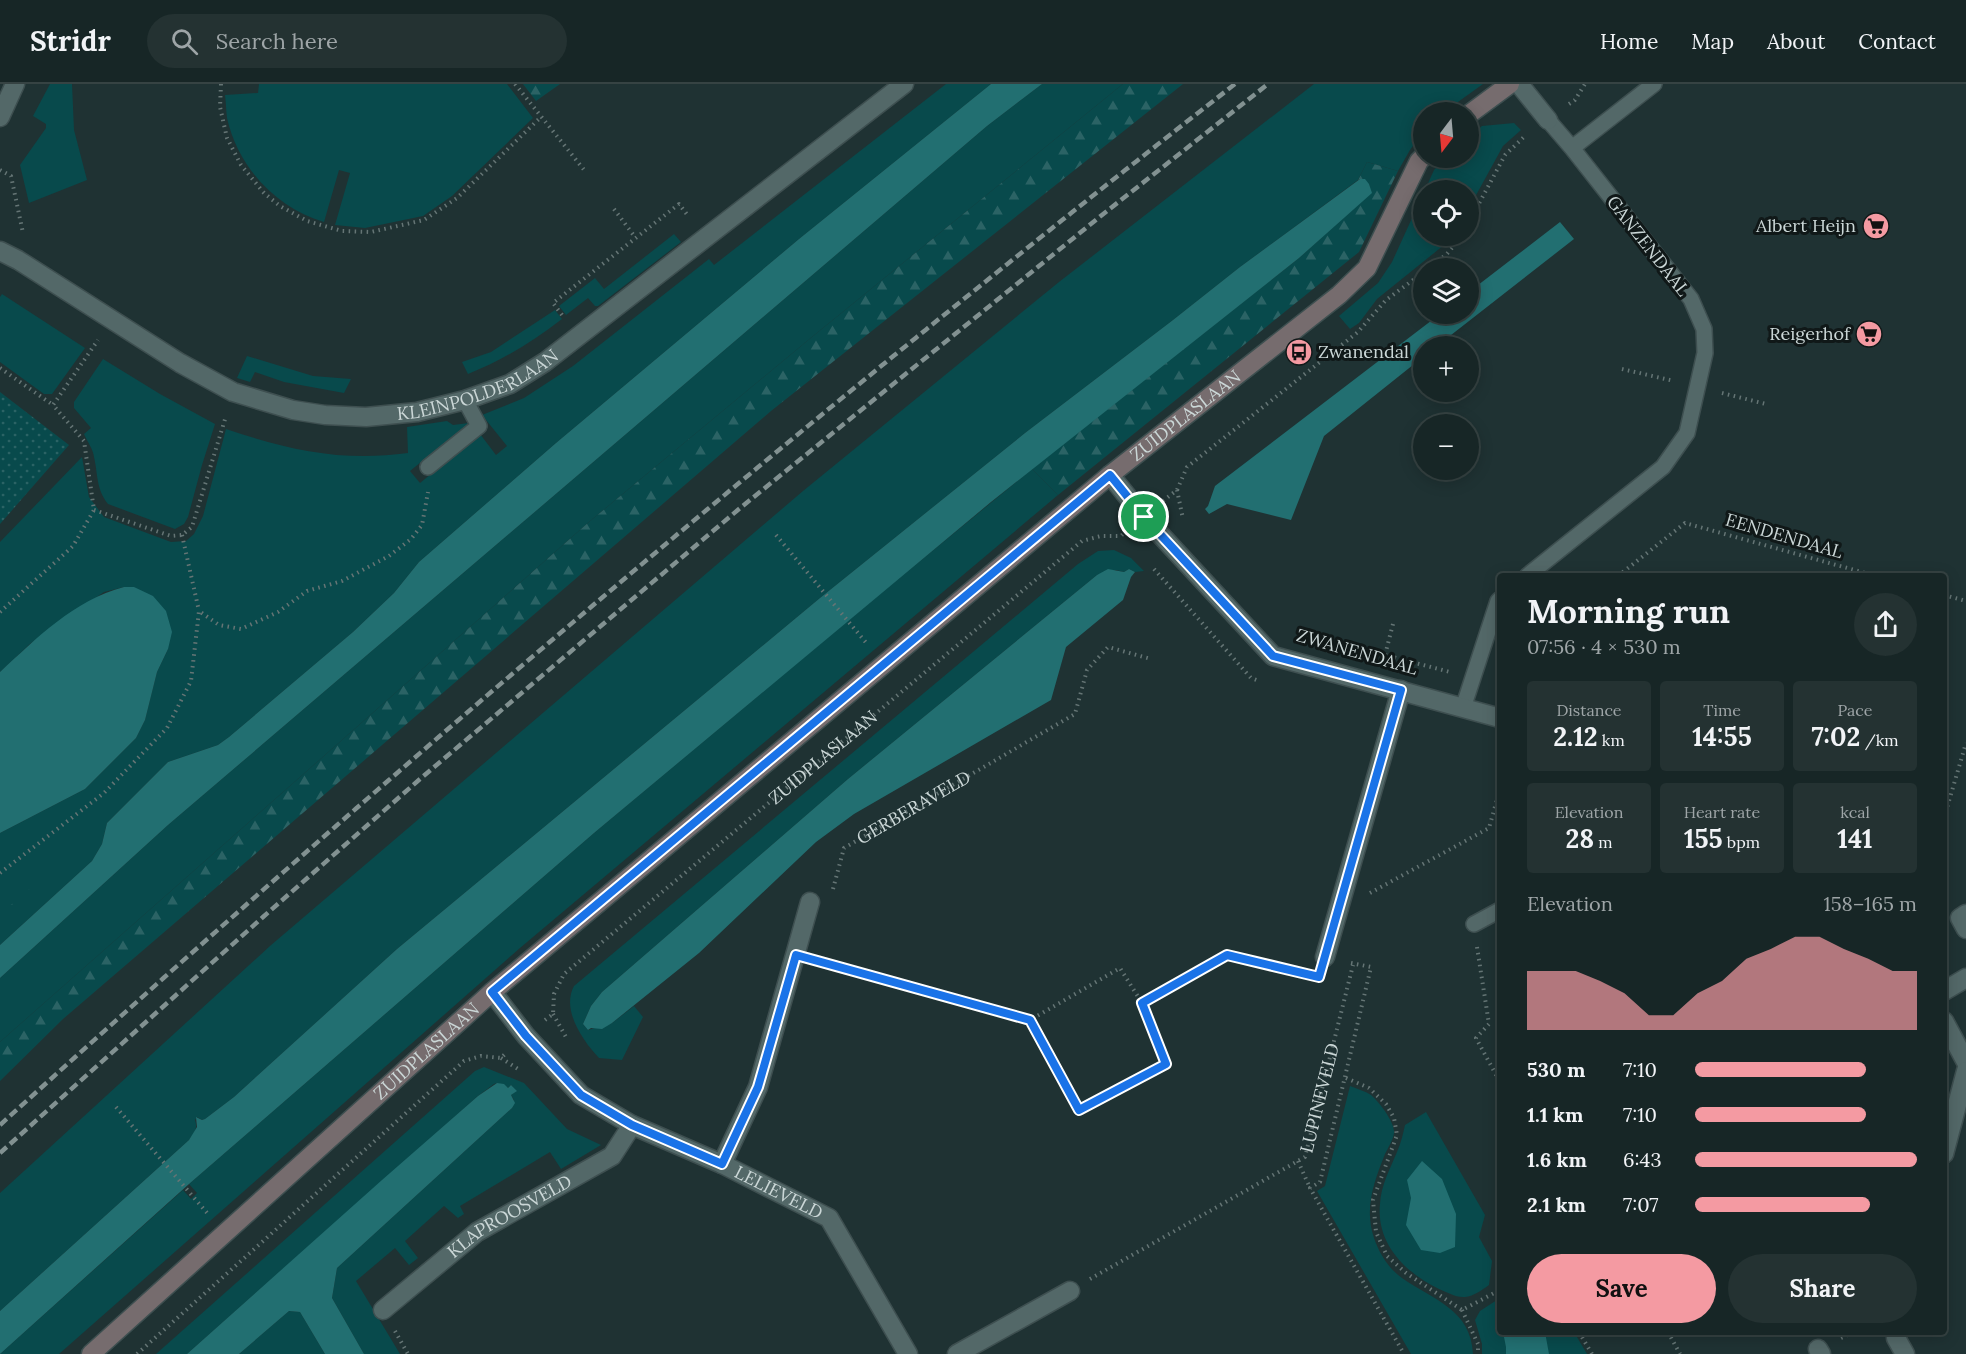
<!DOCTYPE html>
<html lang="en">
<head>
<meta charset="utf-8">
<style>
  :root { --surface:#172626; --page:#243232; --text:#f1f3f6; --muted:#9ea5a7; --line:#364343; --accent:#f49aa2 }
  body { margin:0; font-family:Lora,serif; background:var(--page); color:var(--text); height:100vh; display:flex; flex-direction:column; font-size:22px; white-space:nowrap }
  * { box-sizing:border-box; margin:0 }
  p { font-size:20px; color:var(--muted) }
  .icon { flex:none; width:33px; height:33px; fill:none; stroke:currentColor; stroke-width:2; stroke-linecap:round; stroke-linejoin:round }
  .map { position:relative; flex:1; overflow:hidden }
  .side { position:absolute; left:1497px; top:489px; width:450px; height:762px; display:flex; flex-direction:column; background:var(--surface); border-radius:6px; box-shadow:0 3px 15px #0003,0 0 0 2px var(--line) }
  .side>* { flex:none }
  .needle { width:39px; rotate:196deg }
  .buttons { position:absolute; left:1413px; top:18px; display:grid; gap:12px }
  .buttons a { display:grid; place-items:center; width:66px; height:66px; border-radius:50%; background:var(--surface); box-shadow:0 3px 15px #0003,0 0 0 2px var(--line); font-size:30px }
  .pin { position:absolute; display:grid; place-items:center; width:51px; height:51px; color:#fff; margin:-26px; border:3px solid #fff; border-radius:50%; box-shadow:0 2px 6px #0007 }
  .round { display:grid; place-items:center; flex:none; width:63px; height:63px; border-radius:32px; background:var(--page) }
  .head { display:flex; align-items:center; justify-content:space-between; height:102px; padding:0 30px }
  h1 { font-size:33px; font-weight:800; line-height:45px }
  .metrics { display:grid; grid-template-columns:repeat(3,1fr); gap:9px; height:102px; padding:6px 30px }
  .metrics div { display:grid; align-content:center; border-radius:6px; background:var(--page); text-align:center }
  .metrics b { font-size:26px; font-weight:800 }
  .metrics small { font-size:16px; font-weight:400 }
  .metrics p { font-size:16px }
  .chart { height:168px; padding:12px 30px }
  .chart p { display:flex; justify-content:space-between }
  .chart svg { width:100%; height:108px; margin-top:6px; fill:var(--accent); opacity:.7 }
  .action { display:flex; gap:12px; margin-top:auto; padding:12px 30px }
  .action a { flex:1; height:69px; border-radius:36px; background:var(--accent); color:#111; font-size:24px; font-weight:800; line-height:69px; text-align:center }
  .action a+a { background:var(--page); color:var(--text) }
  ul { padding:0 30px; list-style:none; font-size:20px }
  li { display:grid; grid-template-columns:96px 72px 1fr; align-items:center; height:45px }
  li i { height:15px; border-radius:8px; background:var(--accent) }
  header { display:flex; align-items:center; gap:36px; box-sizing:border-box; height:84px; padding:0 30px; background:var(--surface); border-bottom:2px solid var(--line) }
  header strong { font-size:28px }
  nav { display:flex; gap:33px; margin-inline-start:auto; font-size:21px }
  .search { width:420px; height:54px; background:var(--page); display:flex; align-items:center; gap:15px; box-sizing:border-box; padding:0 21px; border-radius:33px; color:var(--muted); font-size:22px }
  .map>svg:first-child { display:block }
  .grass { fill:#084a4c }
  .forest { fill:url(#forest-firs) }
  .park { fill:url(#park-dots) }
  .water { fill:#226f71 }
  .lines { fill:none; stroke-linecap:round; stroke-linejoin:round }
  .lane-casing { stroke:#3e4f50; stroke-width:18 }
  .street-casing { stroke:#3e4f50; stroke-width:21 }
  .secondary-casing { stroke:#3e4f50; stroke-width:21 }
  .path { stroke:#657575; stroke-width:4; stroke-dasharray:1.5 4.5; stroke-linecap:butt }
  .lane { stroke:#536868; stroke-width:15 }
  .street { stroke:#536868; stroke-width:18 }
  .secondary { stroke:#766c6e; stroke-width:18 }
  .rail { stroke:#829191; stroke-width:4.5; stroke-dasharray:9 4.5; stroke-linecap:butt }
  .route-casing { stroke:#fff; stroke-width:12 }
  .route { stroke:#1a73e8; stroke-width:8 }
  .labels { text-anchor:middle; stroke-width:6; stroke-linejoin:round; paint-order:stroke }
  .poi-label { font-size:18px; fill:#cbd7d7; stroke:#101818; text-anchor:end }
  .street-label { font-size:18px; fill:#cbd7d7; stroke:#101818 }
</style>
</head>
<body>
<header>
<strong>Stridr</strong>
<div class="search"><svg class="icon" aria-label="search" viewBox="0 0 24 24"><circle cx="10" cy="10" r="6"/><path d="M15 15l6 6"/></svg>Search here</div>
<nav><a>Home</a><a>Map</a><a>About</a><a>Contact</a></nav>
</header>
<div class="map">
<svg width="1966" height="1270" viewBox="0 0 1966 1270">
  <defs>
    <pattern id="forest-firs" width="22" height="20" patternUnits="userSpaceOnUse" patternTransform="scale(1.5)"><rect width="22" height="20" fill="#084a4c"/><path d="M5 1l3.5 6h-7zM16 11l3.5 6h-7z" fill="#2b6365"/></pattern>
    <pattern id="park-dots" width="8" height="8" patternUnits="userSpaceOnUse" patternTransform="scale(1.5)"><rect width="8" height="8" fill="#084a4c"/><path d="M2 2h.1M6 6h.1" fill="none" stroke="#2b6365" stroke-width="1.8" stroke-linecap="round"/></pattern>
  </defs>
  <rect width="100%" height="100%" fill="#1f3233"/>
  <path class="grass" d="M 50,0 L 72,0 L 74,46 L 87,96 L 29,119 L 20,81 L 46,44 L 46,40 L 33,32 Z
    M 259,0 L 507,0 L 533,34 L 452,112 L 423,132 L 365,144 L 335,141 L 350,89 L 339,86 L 324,138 C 276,124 238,83 227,34 C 226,26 226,18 225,11 L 258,9 Z
    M 946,0 L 991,0 L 799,155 L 556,359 L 419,478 L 394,509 L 353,548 L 229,653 L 218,661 L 168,678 L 107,739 L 102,760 L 92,777 L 0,861 L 0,749 L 85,705 L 136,654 L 145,636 L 157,588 L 168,565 L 134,503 L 124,503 L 104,508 L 31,559 L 0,588 L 0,458 L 82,373 L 89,413 L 104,433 L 171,458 L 186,457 L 194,450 L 203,432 L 226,345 C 289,366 342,378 408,369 L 407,343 L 447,337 L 453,341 L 469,339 L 410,387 L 420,399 L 480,350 L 496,371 L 507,362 L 482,331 L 524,314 L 573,282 L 709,175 L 714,181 Z
    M 1042,0 L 1123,0 L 812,253 L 589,438 L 0,958 L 0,894 L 168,741 L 987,42 Z
    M 1314,0 L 1483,0 L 1444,28 L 1424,28 L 1423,48 L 1410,66 L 1398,87 L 1367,78 L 1358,96 L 1240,183 L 1173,236 L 1025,349 L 820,514 L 397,865 L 234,1013 L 205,1035 L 202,1036 L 197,1033 L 195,1036 C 198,1045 194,1050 189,1056 L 0,1227 L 0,1109 L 270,862 L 803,407 L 1059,198 Z
    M 1514,39 L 1521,46 L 1503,62 L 1469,124 L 1468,106 L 1425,106 L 1434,86 L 1445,74 L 1468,74 L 1469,52 L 1482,42 Z
    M 1423,110 L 1424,152 L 1452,152 L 1444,161 L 1377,215 L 1359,239 L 1350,245 L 1339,232 L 1378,199 L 1392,178 Z
    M 674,150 L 681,158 L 598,222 L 595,222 L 588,214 L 566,231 L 559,222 L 595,194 L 604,205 Z
    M 2,210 L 85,264 L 52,310 L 44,310 L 0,278 L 0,213 Z
    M 555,226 L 562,235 C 532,258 503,276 468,290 L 462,278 L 491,268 Z
    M 247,272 L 313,292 L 351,295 L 344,309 L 284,298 L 255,288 L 250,298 L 237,294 Z
    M 103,275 L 160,310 L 215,340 L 202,381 L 188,433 L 184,440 L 175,445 L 108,420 C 96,405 98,390 94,373 C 93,365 87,357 84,350 L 91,344 L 74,324 L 74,318 Z
    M 1032,385 L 1058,411 L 520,864 L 59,1270 L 0,1270 L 183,1106 L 191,1115 L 197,1109 L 189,1100 L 594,749 L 886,505 Z
    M 1114,466 L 1131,474 L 1144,487 L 1135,488 L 1129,485 L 1124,488 L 1116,486 L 1097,491 L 848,695 L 602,908 L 591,922 L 583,940 L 588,946 L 612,939 L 634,922 L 643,933 L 622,976 L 599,974 C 583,957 561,926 574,902 L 1078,480 L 1098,467 Z
    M 484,983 L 524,999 L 567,1045 L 601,1061 L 561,1085 L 550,1068 L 460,1122 L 464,1130 L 458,1134 L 444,1122 L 405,1157 L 418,1174 L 409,1181 L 395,1164 L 356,1197 L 400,1270 L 364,1270 L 332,1214 L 337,1184 L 512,1024 L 514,1016 L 511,1011 L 516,1007 L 511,1001 L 508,1004 L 497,999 L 494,1000 L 478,1012 L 187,1270 L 156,1270 L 475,987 Z
    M 1350,1002 C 1357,1005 1365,1007 1371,1011 C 1379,1018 1395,1038 1394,1049 C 1393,1056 1388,1064 1385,1070 C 1374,1098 1364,1124 1374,1154 C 1379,1169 1389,1185 1402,1194 C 1433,1216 1471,1225 1473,1270 L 1411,1270 L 1317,1107 L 1325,1102 Z
    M 1426,1028 L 1485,1131 L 1479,1153 L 1492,1177 L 1489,1201 C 1482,1206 1474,1212 1465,1213 C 1456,1214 1447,1208 1439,1205 C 1406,1189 1376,1160 1380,1120 C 1381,1101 1390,1085 1397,1068 C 1401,1059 1403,1050 1405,1041 Z
    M 1500,1214 L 1500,1248 L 1574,1248 L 1587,1270 L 1482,1270 L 1482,1260 L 1475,1236 L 1480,1227 Z
    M 289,1227 L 300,1228 L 325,1270 L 239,1270 Z"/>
  <path class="forest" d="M 523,0 L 560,0 L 536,17 Z
    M 1123,0 L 1183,0 L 771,327 L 63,935 L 0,997 L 0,958 L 589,438 L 812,253 Z
    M 1367,78 L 1398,87 L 1359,168 L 1058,411 L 1032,385 L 1299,174 L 1371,109 L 1369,100 L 1360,95 L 1358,96 Z
    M 84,759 L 88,764 L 0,845 L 0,830 Z"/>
  <path class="park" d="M 0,308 L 69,361 L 0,440 Z"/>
  <path class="water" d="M 991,0 L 1042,0 L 987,42 L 168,741 L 0,894 L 0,861 L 92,777 L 102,760 L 107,739 L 168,678 L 218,661 L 229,653 L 353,548 L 394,509 L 419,478 L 556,359 L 799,155 Z
    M 1360,95 L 1365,95 L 1369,100 L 1372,109 L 1299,174 L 991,418 L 594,749 L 189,1100 L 0,1270 L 0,1227 L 189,1056 L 197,1043 L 196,1033 L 202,1036 L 205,1035 L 234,1013 L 397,865 L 820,514 L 1025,349 L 1173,236 L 1240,183 Z
    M 1560,138 L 1574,155 L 1437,262 L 1424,262 L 1423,273 L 1324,352 L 1291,436 L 1227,420 L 1209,430 L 1205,425 L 1208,422 L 1215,402 L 1440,230 L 1468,230 L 1469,208 Z
    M 1108,485 L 1124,488 L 1129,485 L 1135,488 L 1131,493 L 1123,516 L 1066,563 L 1051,616 L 854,730 L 816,758 L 699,869 L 612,939 L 602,945 L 591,944 L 588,946 L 583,940 L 591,922 L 602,908 L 848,695 L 1097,491 Z
    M 124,503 L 134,503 L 153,512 L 166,527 L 172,548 L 168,565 L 157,588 L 145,636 L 136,654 L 85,705 L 0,749 L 0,588 C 37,554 74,516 124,503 Z
    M 497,999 L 504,1000 L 508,1004 L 511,1001 L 517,1007 L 511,1011 L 515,1019 L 512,1024 L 337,1184 L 332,1214 L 364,1270 L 325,1270 L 300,1228 L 289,1227 L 239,1270 L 187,1270 L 382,1096 L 478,1012 Z
    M 1422,1077 L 1442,1095 L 1456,1130 L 1455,1163 L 1440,1169 L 1421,1166 L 1406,1141 L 1411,1114 L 1407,1096 Z
    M 1503,1248 L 1545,1248 L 1549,1270 L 1506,1270 L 1506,1263 Z"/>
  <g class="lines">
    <defs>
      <path id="lane" d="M 1572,64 L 1654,0
        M 428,383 L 479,342 L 465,316
        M 1527,492 L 1663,383 L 1687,349 L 1705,269 L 1704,245 L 1691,215 L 1572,64 L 1548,36
        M 1463,624 L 1498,517 L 1500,515
        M 1474,840 L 1500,826"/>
      <g id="street">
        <path d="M 1519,0 L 1548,36"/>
        <path d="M 0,33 L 15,0"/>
        <path id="s4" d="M 0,167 L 18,176 L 180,279 L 233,308 L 293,326 L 325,331 L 366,333 L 417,328 L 465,316 L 510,300 L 545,278 L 904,0"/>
        <path d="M 1110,391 L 1144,433 L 1273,572 L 1500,634"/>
        <path d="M 1966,830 L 1960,834 L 1966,845"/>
        <path d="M 1325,873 L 1401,606"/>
        <path d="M 1944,907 L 1966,894"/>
        <path id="s5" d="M 492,908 L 526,952 L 581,1011 L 632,1041 L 722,1080 L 829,1134 L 908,1270"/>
        <path d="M 1944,937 L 1966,978"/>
        <path d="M 1944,1070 L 1966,987"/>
        <path d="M 722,1080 L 758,1003 L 810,818"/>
        <path id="s6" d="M 383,1226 L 477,1148 L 612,1072 L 632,1041"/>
        <path d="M 1897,1248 L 1896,1254 L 1905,1270"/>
        <path d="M 1818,1265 L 1821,1270"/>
        <path d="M 957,1270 L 1070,1207"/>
      </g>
      <g id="secondary">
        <path d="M 1468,31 L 1510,0"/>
        <path id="s7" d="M 91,1270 L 492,908 L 1110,391 L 1339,211 L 1367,184 L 1419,77 L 1424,72"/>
      </g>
    </defs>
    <use href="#lane" class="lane-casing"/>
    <use href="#street" class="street-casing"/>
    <use href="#secondary" class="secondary-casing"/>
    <g class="path">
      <path d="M 221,0 L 220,23 L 227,54 L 241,81 L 264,109 L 280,122 L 307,137 L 342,147 L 371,148 L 424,136 L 457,114 L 541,33"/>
      <path d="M 515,0 L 585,87"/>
      <path d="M 1569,20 L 1575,16 L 1585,0"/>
      <path d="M 0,86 L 11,92 L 23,149"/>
      <path d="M 614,125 L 635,153"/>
      <path d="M 1468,140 L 1505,71 L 1526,51"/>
      <path d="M 1428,184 L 1446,171 L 1462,152"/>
      <path d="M 562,231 L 553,219 L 679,120 L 689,133"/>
      <path d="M 0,284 L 53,321"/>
      <path d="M 1622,285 L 1674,297"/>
      <path d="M 1722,309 L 1766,320"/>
      <path d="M 1177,406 L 1183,435"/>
      <path d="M 1163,417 L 1177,406 L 1187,383 L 1358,248 L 1386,216 L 1424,188"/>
      <path d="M 94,426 L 171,452 L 182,451 L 192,443 L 226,332"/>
      <path d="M 182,451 L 199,527"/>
      <path d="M 776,451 L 868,561"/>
      <path d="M 1154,485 L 1251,594 L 1259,597"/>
      <path d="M 1618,492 L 1685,439 L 1876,492"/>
      <path d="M 1944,511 L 1966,517"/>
      <path d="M 0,528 L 73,462 L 94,426 L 84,357 L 53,321 L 98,256"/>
      <path d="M 1393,540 L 1385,571 L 1450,588"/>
      <path d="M 1944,734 L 1966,659"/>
      <path d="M 0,789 L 104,709 L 167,644 L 191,597 L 199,527 L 219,541 L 241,545 L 278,528 L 307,507 L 342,497 L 389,472 L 411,455 L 422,441 L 428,408"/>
      <path id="s1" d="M 833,805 L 844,764 L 1075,630 L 1087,586 L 1108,563 L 1151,575"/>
      <path d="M 1370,809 L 1489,744 L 1500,705"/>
      <path d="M 1477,863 L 1489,940 L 1476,954 L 1500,998"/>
      <path d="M 821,878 L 1030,936 L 1079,1026 L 1166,980 L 1142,919 L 1120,884 L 1030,936"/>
      <path d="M 1351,879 L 1371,883 L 1320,1098 L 1310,1104 L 1404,1270"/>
      <path d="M 1142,919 L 1227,871 L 1304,890"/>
      <path d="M 553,930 L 566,953"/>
      <path id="s2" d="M 545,936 L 553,930 L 554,910 L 564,890 L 1082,457 L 1101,452 L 1121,452 L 1125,448"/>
      <path d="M 501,974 L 518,985"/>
      <path d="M 1346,994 L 1369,1004 L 1386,1020 L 1394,1034 L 1397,1051 L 1373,1116 L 1376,1148 L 1387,1172 L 1406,1189 L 1462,1226 L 1500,1206"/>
      <path d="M 116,1023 L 208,1130"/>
      <path d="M 1298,1077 L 1310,1104"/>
      <path id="s3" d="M 1090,1195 L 1305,1073 L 1353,881"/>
      <path d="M 1462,1226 L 1478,1260 L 1478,1270"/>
      <path d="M 395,1247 L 408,1270"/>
      <path d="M 1579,1248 L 1592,1270"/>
      <path d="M 1668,1248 L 1680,1270"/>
      <path d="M 1841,1254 L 1854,1248"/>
      <path d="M 137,1270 L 464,977 L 481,972 L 501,974 L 507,968"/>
    </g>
    <use href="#lane" class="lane"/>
    <use href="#street" class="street"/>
    <use href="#secondary" class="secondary"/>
    <path class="rail" d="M 0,1041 C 399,679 810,331 1235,0
      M 0,1069 L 263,833 L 420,695 L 739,425 L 1102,131 L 1268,0"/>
  </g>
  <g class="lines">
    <defs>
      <path id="route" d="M 1110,391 L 1144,433 L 1273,572 L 1401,606 L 1319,893 L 1227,871 L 1142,919 L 1166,980 L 1079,1026 L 1030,936 L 796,871 L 758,1003 L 722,1080 L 632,1041 L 581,1011 L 526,952 L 492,908 Z"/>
    </defs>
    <use href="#route" class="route-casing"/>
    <use href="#route" class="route"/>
  </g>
  <defs>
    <symbol id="supermarket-disc" viewBox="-11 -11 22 22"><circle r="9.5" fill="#f49aa2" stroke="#101818"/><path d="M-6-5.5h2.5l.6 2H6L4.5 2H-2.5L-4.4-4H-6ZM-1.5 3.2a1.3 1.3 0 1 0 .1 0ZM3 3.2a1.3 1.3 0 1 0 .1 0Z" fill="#111"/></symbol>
    <symbol id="bus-disc" viewBox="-11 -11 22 22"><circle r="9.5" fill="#f49aa2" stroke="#101818"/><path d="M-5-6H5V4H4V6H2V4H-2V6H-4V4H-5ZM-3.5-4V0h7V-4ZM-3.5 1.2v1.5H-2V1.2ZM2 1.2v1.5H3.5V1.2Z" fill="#111"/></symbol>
  </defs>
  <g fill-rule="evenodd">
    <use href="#supermarket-disc" x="1861" y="127" width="30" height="30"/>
    <use href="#supermarket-disc" x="1854" y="235" width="30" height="30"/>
    <use href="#bus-disc" x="1284" y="253" width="30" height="30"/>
  </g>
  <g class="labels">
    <g class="poi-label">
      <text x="1856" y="148">Albert Heijn</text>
      <text x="1850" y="256">Reigerhof</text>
      <text x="1318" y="274" text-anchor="start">Zwanendal</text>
    </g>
    <g class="street-label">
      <text transform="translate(1648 162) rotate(52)" y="6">GANZENDAAL</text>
      <text dy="6" stroke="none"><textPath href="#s4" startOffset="526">KLEINPOLDERLAAN</textPath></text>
      <text dy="6" stroke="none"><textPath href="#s7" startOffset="1442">ZUIDPLASLAAN</textPath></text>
      <text transform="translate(1784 452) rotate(16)" y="6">EENDENDAAL</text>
      <text transform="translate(1357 568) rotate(16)" y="6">ZWANENDAAL</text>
      <text dy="6" stroke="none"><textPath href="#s2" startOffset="390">ZUIDPLASLAAN</textPath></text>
      <text dy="6" stroke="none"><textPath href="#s1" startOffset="123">GERBERAVELD</textPath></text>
      <text dy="6" stroke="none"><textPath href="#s7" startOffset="452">ZUIDPLASLAAN</textPath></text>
      <text dy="6" stroke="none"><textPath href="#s3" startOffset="308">LUPINEVELD</textPath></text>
      <text dy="6" stroke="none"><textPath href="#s5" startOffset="357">LELIEVELD</textPath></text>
      <text dy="6" stroke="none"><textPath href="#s6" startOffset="158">KLAPROOSVELD</textPath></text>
    </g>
  </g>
</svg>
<div class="buttons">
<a><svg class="needle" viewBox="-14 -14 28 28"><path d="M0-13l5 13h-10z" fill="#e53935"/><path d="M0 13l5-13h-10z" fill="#9ea5a7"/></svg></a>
<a><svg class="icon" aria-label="locate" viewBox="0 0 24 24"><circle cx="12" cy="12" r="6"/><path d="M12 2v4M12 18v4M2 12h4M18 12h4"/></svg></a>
<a><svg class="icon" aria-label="layers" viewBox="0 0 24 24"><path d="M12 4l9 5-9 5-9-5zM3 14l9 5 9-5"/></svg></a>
<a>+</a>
<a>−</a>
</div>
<div class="pin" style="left:1144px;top:433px;background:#1e9e55"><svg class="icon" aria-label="arrive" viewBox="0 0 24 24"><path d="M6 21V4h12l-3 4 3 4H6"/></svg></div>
<section class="side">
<div class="head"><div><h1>Morning run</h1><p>07:56 · 4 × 530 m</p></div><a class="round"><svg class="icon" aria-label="share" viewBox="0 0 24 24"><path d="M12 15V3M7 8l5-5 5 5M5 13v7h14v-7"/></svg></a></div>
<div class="metrics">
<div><p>Distance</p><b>2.12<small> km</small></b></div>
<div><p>Time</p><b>14:55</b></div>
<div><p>Pace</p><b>7:02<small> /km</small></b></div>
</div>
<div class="metrics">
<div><p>Elevation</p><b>28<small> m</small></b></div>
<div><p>Heart rate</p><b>155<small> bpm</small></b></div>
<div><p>kcal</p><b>141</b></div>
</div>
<div class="chart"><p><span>Elevation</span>158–165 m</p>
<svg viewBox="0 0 160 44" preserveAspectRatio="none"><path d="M0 44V20L10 20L20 20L30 24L40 29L50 38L60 38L70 29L80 24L90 15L100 11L110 6L120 6L130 11L140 15L150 20L160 20V44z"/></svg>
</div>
<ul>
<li><b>530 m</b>7:10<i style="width:77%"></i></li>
<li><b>1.1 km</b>7:10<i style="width:77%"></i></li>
<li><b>1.6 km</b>6:43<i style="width:100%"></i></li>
<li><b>2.1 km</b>7:07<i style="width:79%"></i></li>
</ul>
<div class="action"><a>Save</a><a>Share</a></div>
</section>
</div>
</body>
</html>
